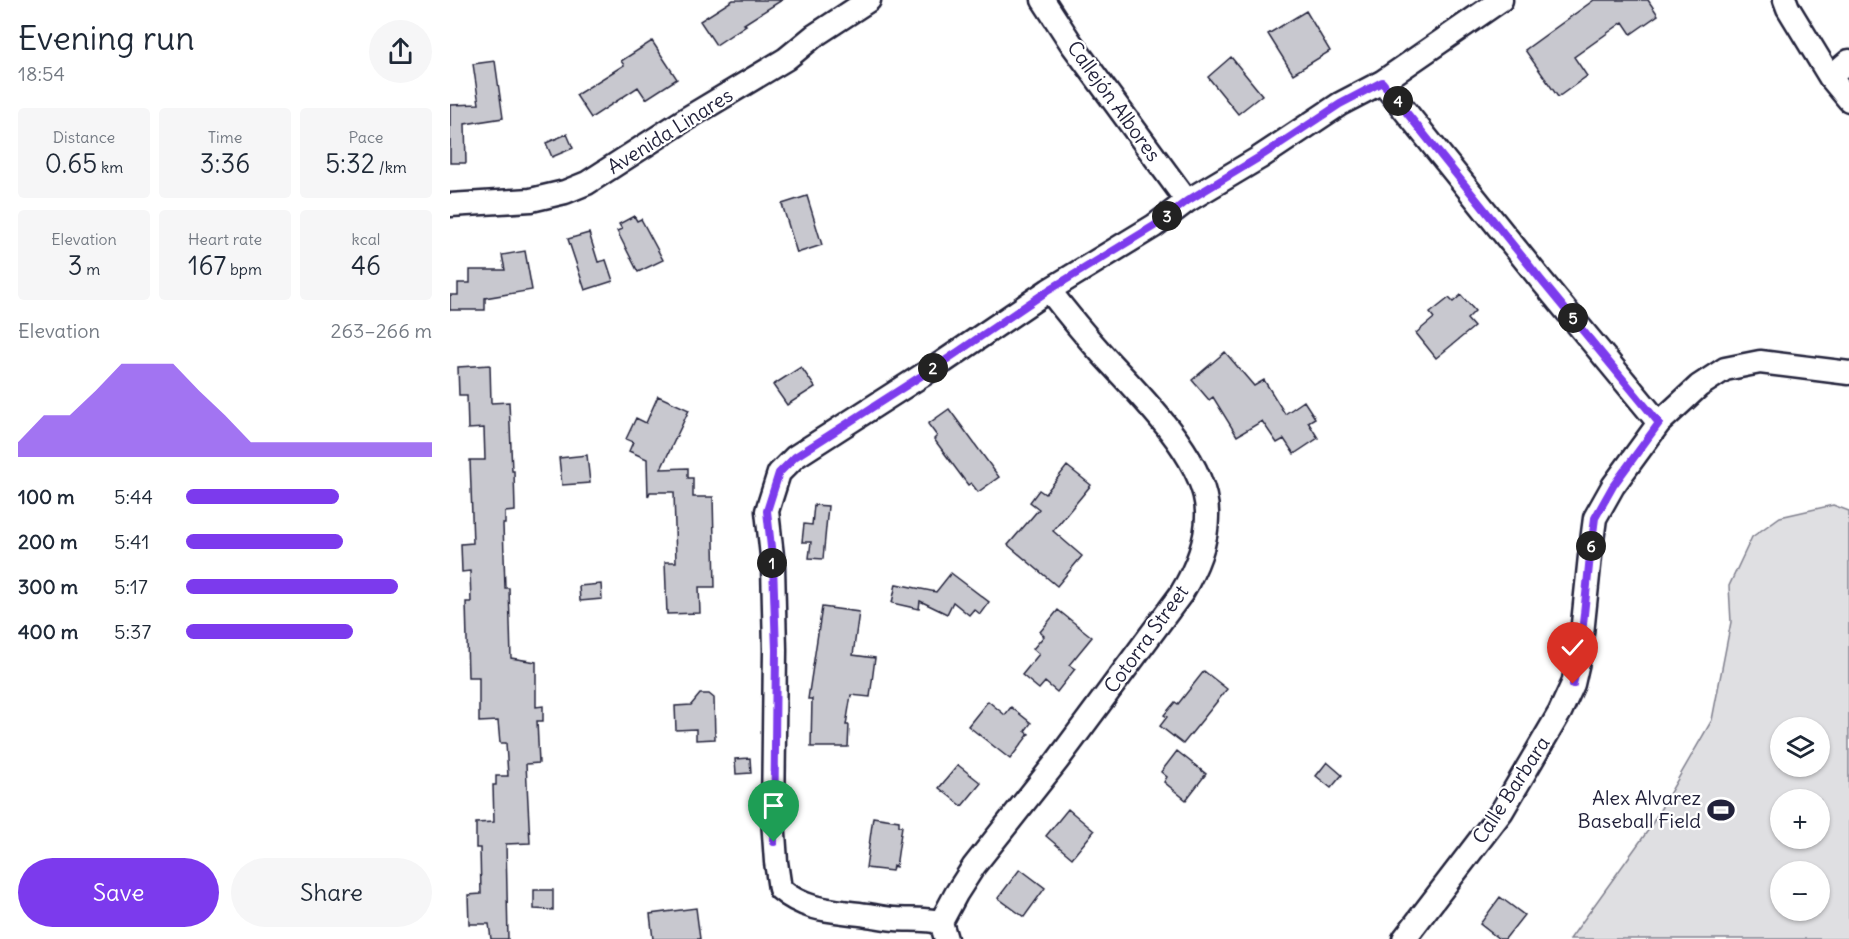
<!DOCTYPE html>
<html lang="en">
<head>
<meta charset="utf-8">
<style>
  :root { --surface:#fff; --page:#f6f6f7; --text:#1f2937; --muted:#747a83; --accent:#7c3aed }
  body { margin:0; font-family:Delius,sans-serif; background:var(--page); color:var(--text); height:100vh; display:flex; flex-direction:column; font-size:22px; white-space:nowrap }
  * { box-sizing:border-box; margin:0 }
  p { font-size:20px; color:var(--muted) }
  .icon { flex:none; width:33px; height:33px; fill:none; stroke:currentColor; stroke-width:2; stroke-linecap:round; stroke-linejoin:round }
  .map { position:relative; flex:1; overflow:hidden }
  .side { display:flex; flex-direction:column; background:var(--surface); width:450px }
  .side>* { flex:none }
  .buttons { position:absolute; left:1320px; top:717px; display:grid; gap:12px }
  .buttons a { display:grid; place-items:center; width:60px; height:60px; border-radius:50%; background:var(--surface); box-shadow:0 2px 4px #0004; font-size:30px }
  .pin { position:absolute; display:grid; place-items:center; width:51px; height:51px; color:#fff; margin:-62px -26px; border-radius:50% 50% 50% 0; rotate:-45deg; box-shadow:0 0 6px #0007 }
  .pin .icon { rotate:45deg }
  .km { position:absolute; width:30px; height:30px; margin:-15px; border-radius:50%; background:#222; color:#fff; font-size:16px; line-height:30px; text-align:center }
  .round { display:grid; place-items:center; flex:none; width:63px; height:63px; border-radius:32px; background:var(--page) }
  .overview { display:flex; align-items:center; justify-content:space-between; height:102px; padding:0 18px }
  h1 { font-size:33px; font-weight:600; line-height:45px }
  .stats { display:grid; grid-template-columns:repeat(3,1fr); gap:9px; height:102px; padding:6px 18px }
  .stats div { display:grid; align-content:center; border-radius:6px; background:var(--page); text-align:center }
  .stats b { font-size:26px; font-weight:600 }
  .stats small { font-size:16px; font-weight:400 }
  .stats p { font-size:16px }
  .chart { height:168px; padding:12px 18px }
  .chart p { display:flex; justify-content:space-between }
  .chart svg { width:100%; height:108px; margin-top:6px; fill:var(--accent); opacity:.7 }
  .action { display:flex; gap:12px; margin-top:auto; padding:12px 18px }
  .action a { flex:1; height:69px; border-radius:36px; background:var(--accent); color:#fff; font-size:24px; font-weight:600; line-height:69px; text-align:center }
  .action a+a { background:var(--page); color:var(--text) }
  ul { padding:0 18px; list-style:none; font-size:20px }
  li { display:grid; grid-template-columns:96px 72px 1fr; align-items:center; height:45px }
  li i { height:15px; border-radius:8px; background:var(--accent) }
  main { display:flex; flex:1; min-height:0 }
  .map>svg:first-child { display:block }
  .green { fill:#dfdfe2; stroke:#80808e; stroke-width:1.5; fill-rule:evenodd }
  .building { fill:#c8c8cf; stroke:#22223b; stroke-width:1.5 }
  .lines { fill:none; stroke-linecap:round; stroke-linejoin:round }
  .street-casing { stroke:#22223b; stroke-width:27 }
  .street { stroke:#fff; stroke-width:22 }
  .route-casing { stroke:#fff; stroke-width:12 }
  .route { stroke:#7c3aed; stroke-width:8 }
  .labels { text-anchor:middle; stroke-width:4.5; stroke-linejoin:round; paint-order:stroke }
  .street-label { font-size:20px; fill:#22223b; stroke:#fff }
  .poi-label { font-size:20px; fill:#22223b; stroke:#fff; text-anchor:end }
</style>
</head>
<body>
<main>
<section class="side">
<div class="overview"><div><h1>Evening run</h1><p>18:54</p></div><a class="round"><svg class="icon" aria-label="share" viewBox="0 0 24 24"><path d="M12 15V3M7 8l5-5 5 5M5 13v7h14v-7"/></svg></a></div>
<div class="stats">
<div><p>Distance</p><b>0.65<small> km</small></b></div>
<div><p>Time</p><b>3:36</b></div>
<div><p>Pace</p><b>5:32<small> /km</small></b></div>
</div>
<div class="stats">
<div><p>Elevation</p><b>3<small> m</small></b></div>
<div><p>Heart rate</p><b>167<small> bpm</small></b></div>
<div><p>kcal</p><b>46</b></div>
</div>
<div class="chart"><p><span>Elevation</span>263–266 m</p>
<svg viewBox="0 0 160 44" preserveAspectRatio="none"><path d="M0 44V38L10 27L20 27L30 17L40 6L50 6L60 6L70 17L80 27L90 38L100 38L110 38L120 38L130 38L140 38L150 38L160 38V44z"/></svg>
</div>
<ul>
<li><b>100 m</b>5:44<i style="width:62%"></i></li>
<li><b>200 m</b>5:41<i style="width:64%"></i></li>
<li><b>300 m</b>5:17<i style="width:86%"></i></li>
<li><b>400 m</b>5:37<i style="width:68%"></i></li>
</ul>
<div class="action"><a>Save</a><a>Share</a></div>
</section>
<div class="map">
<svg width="1399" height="939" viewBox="0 0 1399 939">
  <rect width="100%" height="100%" fill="#fff"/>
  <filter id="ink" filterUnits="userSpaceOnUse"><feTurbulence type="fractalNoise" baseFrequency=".0167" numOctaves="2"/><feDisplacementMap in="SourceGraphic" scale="12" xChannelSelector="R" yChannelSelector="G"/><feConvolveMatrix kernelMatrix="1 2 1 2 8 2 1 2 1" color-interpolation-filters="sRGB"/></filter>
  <g filter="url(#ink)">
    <path class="green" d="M 1383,505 L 1399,511 L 1399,939 L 1120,939 L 1199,829 L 1262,720 L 1281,622 L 1279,586 L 1302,537 L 1330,517 ZM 1330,728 L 1370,728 L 1370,766 L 1330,766 ZM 1330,800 L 1370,800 L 1370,838 L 1330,838 ZM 1330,872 L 1370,872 L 1370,910 L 1330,910 Z"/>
    <path class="building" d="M 283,0 L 332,0 L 294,24 L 296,25 L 266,45 L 250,21 Z
      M 1144,0 L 1198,0 L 1208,15 L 1181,34 L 1173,22 L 1124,57 L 1137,76 L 1108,97 L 1075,50 Z
      M 856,11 L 880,51 L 843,74 L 818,34 Z
      M 202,41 L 227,79 L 196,99 L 188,87 L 141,118 L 126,95 L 174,65 L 171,61 Z
      M 781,57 L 812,95 L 788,114 L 758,77 Z
      M 45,61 L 53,118 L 15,124 L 16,163 L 0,163 L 0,105 L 29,104 L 23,64 Z
      M 117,134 L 123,148 L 102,157 L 96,143 Z
      M 357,196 L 372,245 L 347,253 L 332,204 Z
      M 184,216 L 187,221 L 191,219 L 213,260 L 188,272 L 167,231 L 172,229 L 169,224 Z
      M 139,233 L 148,262 L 156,260 L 163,281 L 135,290 L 118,239 Z
      M 75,251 L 82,290 L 35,298 L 35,310 L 0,310 L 0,295 L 8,295 L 8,283 L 20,283 L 20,270 L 55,270 L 52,255 Z
      M 1011,295 L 1025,311 L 1017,319 L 1024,327 L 986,358 L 966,333 L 984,318 L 980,313 L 999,298 L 1003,302 Z
      M 775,352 L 804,386 L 814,380 L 835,414 L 854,401 L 865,418 L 858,422 L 868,438 L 844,454 L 834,439 L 827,443 L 812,421 L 787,436 L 763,397 L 759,400 L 742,380 Z
      M 40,365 L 41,403 L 59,402 L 62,471 L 64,471 L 65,511 L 55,512 L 55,524 L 53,524 L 55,588 L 59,588 L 61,658 L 86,662 L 86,707 L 93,706 L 93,721 L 87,721 L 89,763 L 76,764 L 80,843 L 56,844 L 58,939 L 41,939 L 39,924 L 19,924 L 18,895 L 31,894 L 30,848 L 26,848 L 26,823 L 44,822 L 43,785 L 46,785 L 46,776 L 58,776 L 56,743 L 50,743 L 48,721 L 29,722 L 29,677 L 18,677 L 16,602 L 21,602 L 20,571 L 12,572 L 11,544 L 23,543 L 20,460 L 35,460 L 34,428 L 18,429 L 17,395 L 9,395 L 8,367 Z
      M 351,367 L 365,387 L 337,405 L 323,385 Z
      M 208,396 L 239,410 L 211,469 L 238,468 L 238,478 L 243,478 L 243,497 L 263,497 L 265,587 L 249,587 L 250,613 L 217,614 L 215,562 L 226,562 L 224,492 L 200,492 L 198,497 L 197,459 L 179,451 L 183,442 L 176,439 L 186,418 L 196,423 Z
      M 499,409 L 549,477 L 528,492 L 521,483 L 518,485 L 484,439 L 487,436 L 478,424 Z
      M 137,455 L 140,483 L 112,485 L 109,458 Z
      M 617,466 L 641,485 L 603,531 L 632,556 L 607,586 L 558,545 L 589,509 L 580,502 L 589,490 L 595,494 Z
      M 364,505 L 378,506 L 373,559 L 359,558 L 361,542 L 352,542 L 354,524 L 362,525 Z
      M 501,573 L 539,602 L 530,614 L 524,609 L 519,615 L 503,602 L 497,614 L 470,601 L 469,609 L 442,603 L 446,584 L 486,592 Z
      M 151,584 L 152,599 L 130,601 L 129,586 Z
      M 372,607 L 409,612 L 403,655 L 425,658 L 420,697 L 401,695 L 396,725 L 399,725 L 398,747 L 361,747 L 362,699 L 358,699 Z
      M 608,610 L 642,637 L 619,665 L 625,669 L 607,692 L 595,682 L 589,689 L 572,675 L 589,654 L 583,649 L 594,636 L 590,632 Z
      M 754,671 L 777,689 L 733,744 L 710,726 L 717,717 L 714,715 L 725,702 L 728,704 Z
      M 250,694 L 259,694 L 264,698 L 265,739 L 246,740 L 246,729 L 226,730 L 225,706 L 241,705 Z
      M 538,701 L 555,715 L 561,707 L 581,723 L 575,731 L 579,734 L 560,759 L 518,726 Z
      M 727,751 L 756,774 L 736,800 L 714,782 L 717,777 L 711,772 Z
      M 300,758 L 301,773 L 286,774 L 285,759 Z
      M 877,762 L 892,775 L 881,788 L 866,776 Z
      M 508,765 L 531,783 L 512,806 L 489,788 Z
      M 618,809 L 644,831 L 622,858 L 596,836 Z
      M 423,817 L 449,821 L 449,826 L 452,826 L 446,867 L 443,866 L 442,871 L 416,868 Z
      M 570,869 L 595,888 L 574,917 L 548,898 Z
      M 84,890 L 103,890 L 103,910 L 84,909 Z
      M 1050,897 L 1074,915 L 1055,939 L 1049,939 L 1030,924 Z
      M 246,908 L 250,939 L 203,939 L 200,914 Z"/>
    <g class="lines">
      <defs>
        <path id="street" d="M 593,0 L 621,43 L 737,201
          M 1335,0 L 1338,8 L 1380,77 L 1399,100
          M 1380,77 L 1399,61
          M 932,82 L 1091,280 L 1209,423
          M 0,205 L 81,200 L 115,192 L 137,183 L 236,119 L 336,59 L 364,36 L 419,0
          M 491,922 L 506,894 L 524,866 L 607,761 L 731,594 C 746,569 758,542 757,512 C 756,457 687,393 652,354 C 633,333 616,312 599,290
          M 496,939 L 491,922 C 476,919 460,920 445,919 C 436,919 426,916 417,915 C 384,910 357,912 330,889 L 326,862 L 323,819 L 325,650 L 323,565 L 317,511 L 329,473 L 345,457 L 493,362 L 599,290 L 704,226 L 737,201 L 809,158 L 890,104 L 932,82 L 1051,0
          M 954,939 L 1052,811 L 1110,712 L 1123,684 L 1130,653 L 1140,556 L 1145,518 L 1163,486 L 1209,423 L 1249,386 L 1275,369 L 1310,362 L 1399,373"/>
      </defs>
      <use href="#street" class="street-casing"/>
      <use href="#street" class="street"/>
    </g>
  </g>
  <g class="lines" filter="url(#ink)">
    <defs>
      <path id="route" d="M 324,842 L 326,650 L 323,565 L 317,511 L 329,473 L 345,457 L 493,362 L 599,290 L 704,226 L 737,201 L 808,158 L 890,104 L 932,82 L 1091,280 L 1209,423 L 1163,486 L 1145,518 L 1140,556 L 1130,653 L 1123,684"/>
    </defs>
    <use href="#route" class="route-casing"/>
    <use href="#route" class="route"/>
  </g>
  <defs>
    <symbol id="stadium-bare" viewBox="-9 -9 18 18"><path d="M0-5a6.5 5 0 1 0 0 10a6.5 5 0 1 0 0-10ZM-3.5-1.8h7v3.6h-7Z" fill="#22223b" stroke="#fff" stroke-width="2.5" paint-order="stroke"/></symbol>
  </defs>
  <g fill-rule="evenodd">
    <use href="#stadium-bare" x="1252" y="791" width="38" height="38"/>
  </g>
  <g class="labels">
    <g class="street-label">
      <text transform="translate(664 101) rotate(54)" y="7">Callejón Albores</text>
      <text transform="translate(220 131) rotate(-32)" y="7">Avenida Linares</text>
      <text transform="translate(696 639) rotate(-54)" y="7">Cotorra Street</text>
      <text transform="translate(1061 790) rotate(-57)" y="7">Calle Barbara</text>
    </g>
    <g class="poi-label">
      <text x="1251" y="805">Alex Alvarez<tspan x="1251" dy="23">Baseball Field</tspan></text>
    </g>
  </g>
</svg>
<div class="buttons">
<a><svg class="icon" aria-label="layers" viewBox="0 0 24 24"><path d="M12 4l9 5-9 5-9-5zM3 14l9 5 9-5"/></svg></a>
<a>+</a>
<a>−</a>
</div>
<div class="pin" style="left:324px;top:842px;background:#1e9e55"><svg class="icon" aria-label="arrive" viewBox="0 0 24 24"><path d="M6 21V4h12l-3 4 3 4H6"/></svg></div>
<div class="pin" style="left:1123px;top:684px;background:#d93025"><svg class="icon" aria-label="check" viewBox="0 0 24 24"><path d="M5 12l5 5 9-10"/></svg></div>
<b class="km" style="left:322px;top:563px">1</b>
<b class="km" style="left:483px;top:368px">2</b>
<b class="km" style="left:717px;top:216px">3</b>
<b class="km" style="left:948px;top:101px">4</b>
<b class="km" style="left:1123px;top:318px">5</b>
<b class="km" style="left:1141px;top:546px">6</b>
</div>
</main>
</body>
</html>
